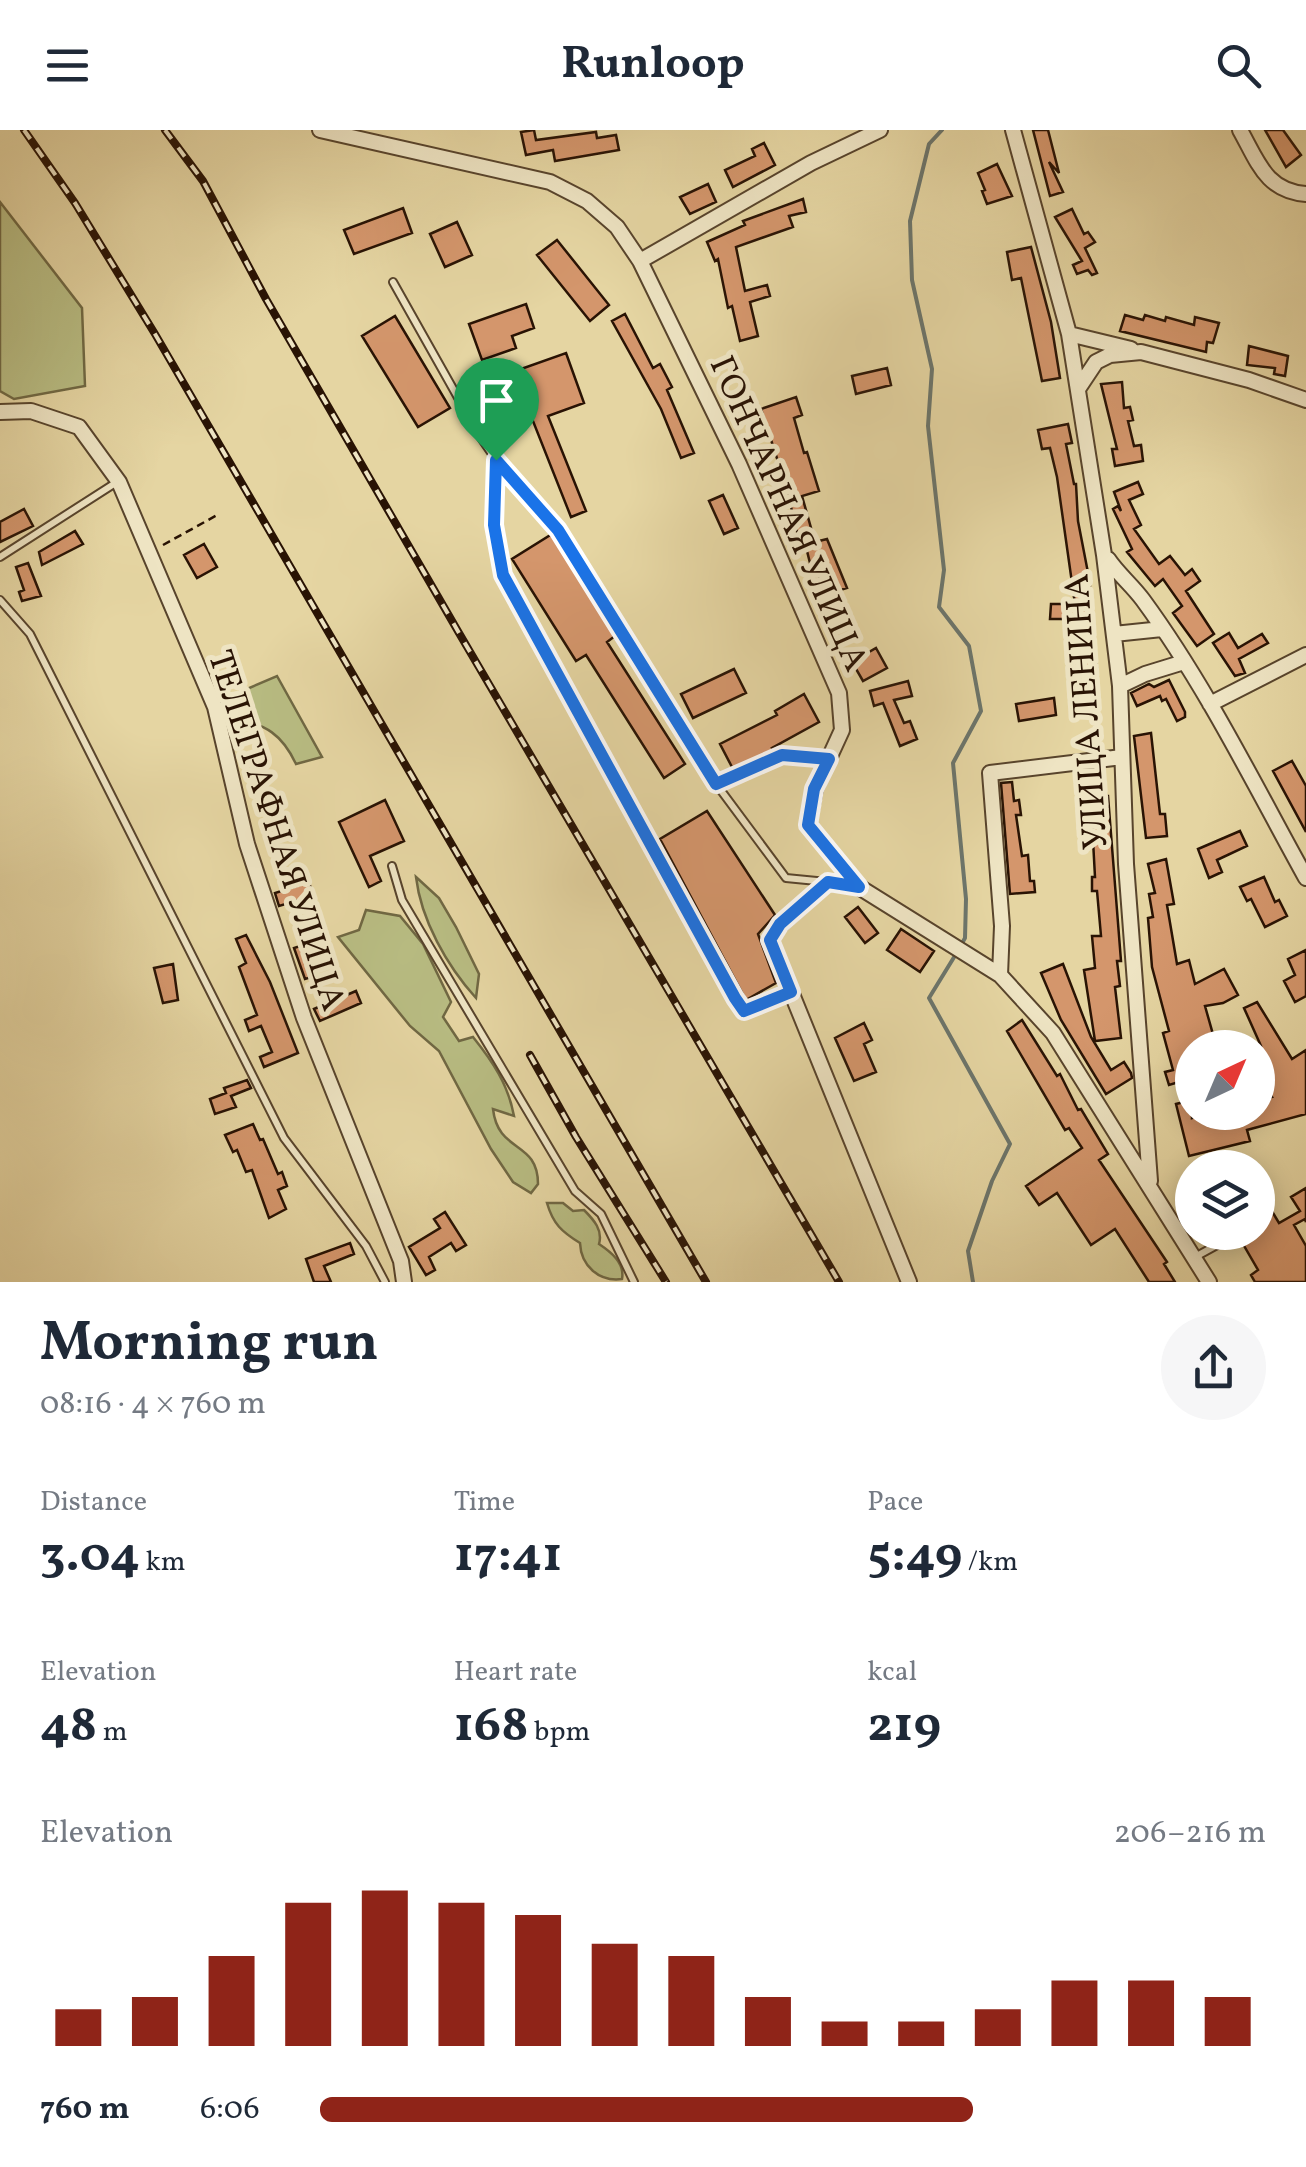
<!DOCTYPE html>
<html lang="en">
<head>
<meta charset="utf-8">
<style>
  :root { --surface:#fff; --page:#f6f6f7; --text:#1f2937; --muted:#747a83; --accent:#8f2418 }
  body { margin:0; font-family:Vollkorn,serif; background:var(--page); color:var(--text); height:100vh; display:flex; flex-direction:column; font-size:38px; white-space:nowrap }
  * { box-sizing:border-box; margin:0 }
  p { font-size:32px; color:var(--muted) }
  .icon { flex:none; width:55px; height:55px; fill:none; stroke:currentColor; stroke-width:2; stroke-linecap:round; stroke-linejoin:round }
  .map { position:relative; height:1152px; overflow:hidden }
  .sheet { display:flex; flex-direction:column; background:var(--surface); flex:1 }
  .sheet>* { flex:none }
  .needle { width:65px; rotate:44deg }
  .controls { position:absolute; left:1175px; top:900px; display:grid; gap:20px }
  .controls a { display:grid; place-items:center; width:100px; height:100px; border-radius:50%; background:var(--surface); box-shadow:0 5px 25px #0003; font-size:50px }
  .pin { position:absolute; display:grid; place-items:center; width:85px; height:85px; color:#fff; margin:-102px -42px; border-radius:50% 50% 50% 0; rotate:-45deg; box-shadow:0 0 10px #0007 }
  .pin .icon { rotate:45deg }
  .round { display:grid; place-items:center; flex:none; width:105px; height:105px; border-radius:52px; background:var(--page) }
  .headline { display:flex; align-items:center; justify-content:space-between; height:170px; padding:0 40px }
  h1 { font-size:55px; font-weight:700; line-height:75px }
  .figures { display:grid; grid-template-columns:repeat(3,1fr); gap:15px; height:170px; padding:10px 40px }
  .figures div { display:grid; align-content:center }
  .figures b { font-size:50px; font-weight:700 }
  .figures small { font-size:28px; font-weight:400 }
  .figures p { font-size:28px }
  .chart { height:280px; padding:20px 40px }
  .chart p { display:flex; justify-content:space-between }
  .chart svg { width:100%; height:180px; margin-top:10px; stroke:var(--accent); stroke-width:6 }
  ul { padding:0 40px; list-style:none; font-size:32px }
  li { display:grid; grid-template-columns:160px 120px 1fr; align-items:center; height:75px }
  li i { height:25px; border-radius:12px; background:var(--accent) }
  header { display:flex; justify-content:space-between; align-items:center; height:130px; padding:0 40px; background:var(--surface); font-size:45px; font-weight:700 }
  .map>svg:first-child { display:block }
  .green { fill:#b8bc82; stroke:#706843; stroke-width:2.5 }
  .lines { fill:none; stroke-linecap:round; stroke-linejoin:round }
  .stream { stroke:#6c756b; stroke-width:4 }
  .building { fill:#d4966c; stroke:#291304; stroke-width:2.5 }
  .service-casing { stroke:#58442c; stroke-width:10 }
  .minor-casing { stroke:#58442c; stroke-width:18 }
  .path { stroke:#291304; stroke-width:2.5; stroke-dasharray:8 5; stroke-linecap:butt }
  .service { stroke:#eee4c3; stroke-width:6 }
  .minor { stroke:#eee4c3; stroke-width:14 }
  .rail-casing { stroke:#291304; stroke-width:8 }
  .rail { stroke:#eee4c3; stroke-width:4; stroke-dasharray:11; stroke-linecap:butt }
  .route-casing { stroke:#fff; stroke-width:20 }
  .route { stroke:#1a73e8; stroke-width:12 }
  .labels { text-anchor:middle; stroke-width:10; stroke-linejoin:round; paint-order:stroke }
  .street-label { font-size:35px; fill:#291304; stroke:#eee4c3 }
</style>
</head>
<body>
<header><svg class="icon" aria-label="menu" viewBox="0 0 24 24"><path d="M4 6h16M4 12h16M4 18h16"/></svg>Runloop<svg class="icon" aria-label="search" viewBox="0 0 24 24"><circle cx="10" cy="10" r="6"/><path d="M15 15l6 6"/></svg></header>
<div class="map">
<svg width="1306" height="1152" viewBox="0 0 1306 1152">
  <rect width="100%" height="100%" fill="#e5d5a2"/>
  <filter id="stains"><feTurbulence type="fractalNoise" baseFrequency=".002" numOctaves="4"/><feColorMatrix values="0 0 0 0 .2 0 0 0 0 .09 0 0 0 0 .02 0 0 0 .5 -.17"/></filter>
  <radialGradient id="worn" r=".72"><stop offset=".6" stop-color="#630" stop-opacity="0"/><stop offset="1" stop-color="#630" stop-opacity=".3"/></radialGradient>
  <path class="green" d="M 0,72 L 82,178 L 85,256 L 14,269 L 0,261 Z
    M 277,546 L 322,627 L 296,634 C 282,604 266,595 235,588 L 226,568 Z
    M 416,747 L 439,768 L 456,797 L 479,844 L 476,868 C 447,836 421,790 416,747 Z
    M 366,780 L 400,786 L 423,814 L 451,872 L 443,887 L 459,911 L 473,907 C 493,932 508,954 514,986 L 493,979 C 498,1024 538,1010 538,1054 L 531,1063 L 513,1052 L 491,1019 L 439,921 L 410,896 L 338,807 L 359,800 Z
    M 547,1073 L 563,1073 L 573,1081 L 584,1080 C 594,1090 603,1100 599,1114 C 611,1122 625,1133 622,1149 C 599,1152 581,1136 580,1113 C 562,1102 553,1094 547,1073 Z"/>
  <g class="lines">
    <path class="stream" d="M 942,0 L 929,14 L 910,91 L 912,150 L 932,239 L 928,296 L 944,440 L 939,477 L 969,516 L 981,581 L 953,633 L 966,769 L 965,808 L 961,815
      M 956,824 L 929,868 L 1010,1014 L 992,1051 L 968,1121 L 973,1152"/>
  </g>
  <path class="building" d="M 534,0 L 536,10 L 596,2 L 597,8 L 616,5 L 619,20 L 555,31 L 553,20 L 526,25 L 521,2 Z
    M 1033,0 L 1048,0 L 1059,43 L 1049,32 L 1063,62 L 1050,66 Z
    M 1265,0 L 1283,0 L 1301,25 L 1286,37 Z
    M 764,13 L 775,35 L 733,57 L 725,40 L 755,26 L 752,19 Z
    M 997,34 L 1012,66 L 987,74 L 982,61 L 985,60 L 978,43 Z
    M 708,54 L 716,72 L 690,84 L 680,67 Z
    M 803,69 L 806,82 L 789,86 L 793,97 L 736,117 L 745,161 L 767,155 L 770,166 L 750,172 L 758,206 L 740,211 L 732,176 L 728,178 L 718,129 L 715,131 L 707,112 L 745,95 L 743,91 Z
    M 403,78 L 412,103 L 354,124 L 344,100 Z
    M 1072,79 L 1084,104 L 1088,102 L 1095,112 L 1085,118 L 1097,143 L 1092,145 L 1088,140 L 1077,144 L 1073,135 L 1082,131 L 1055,87 Z
    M 457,92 L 472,125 L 445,137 L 430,104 Z
    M 557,110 L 609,175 L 590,191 L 537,125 Z
    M 1031,117 L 1051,192 L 1060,248 L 1042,251 L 1021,148 L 1012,150 L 1007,122 Z
    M 526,174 L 534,198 L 512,206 L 516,218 L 482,230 L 469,194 Z
    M 625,184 L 653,238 L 660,234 L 672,257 L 667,260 L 694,323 L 681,328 L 661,279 L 612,191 Z
    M 1125,185 L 1143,190 L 1145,185 L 1165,191 L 1166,187 L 1194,195 L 1195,187 L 1219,193 L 1213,213 L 1207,212 L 1206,222 L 1120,201 Z
    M 395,186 L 450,278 L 418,297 L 362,206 Z
    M 1249,216 L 1288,226 L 1285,246 L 1274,244 L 1275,238 L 1247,235 Z
    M 566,223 L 584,273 L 548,286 L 586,381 L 571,387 L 533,291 L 511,299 L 493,249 Z
    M 887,238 L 891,255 L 856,264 L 852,246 Z
    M 1122,252 L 1124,278 L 1130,277 L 1133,290 L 1128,291 L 1134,316 L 1141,315 L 1143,331 L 1115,336 L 1112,319 L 1117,319 L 1101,254 Z
    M 796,267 L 802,285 L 794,288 L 804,323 L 807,322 L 819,361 L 802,366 L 815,412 L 827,409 L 847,458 L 824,465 L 818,443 L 813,445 L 803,405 L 798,406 L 786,356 L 761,279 Z
    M 1068,294 L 1072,313 L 1066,314 L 1074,354 L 1076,354 L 1078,391 L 1090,453 L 1090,489 L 1097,537 L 1079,539 L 1073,489 L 1050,489 L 1051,474 L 1075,474 L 1057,347 L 1050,318 L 1042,319 L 1038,300 Z
    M 1138,352 L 1143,364 L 1129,370 L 1141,395 L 1134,399 L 1159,434 L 1170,426 L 1185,445 L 1192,439 L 1200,451 L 1186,461 L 1214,504 L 1197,516 L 1173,483 L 1182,476 L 1163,449 L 1155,456 L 1127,422 L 1132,419 L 1113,379 L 1118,376 L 1121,381 L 1114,362 Z
    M 723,365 L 738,398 L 724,404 L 709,371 Z
    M 24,379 L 33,396 L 0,412 L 0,392 Z
    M 75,401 L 83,414 L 42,435 L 39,422 Z
    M 552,404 L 615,506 L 607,512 L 685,634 L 664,648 L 586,525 L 576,531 L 512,429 Z
    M 204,414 L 217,437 L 197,448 L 184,425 Z
    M 28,433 L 41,466 L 22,471 L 19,462 L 24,460 L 16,437 Z
    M 1229,503 L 1238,518 L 1262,504 L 1268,513 L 1239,529 L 1245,543 L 1235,546 L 1213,513 Z
    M 876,518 L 887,538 L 863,551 L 852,532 Z
    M 734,539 L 746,563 L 693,588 L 681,564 Z
    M 1169,550 L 1185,582 L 1185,587 L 1177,591 L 1166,569 L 1162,571 L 1160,566 L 1137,576 L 1131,563 L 1149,554 L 1154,557 Z
    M 908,551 L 912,566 L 894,570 L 904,593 L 910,591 L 917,609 L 900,616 L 883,573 L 874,576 L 870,561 Z
    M 804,564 L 819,592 L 772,618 L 774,621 L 733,639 L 720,614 L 777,585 L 775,581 Z
    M 1054,568 L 1056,585 L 1019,591 L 1016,574 Z
    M 1151,603 L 1160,684 L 1165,684 L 1167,706 L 1146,708 L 1134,606 Z
    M 1292,631 L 1306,656 L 1306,702 L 1273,641 Z
    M 1100,640 L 1104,666 L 1108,666 L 1121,831 L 1117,831 L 1120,856 L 1115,857 L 1121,908 L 1095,911 L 1084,840 L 1095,838 L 1092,806 L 1101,806 L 1097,761 L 1092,761 L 1092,747 L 1095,747 L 1090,655 L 1084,656 L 1083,642 Z
    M 1012,652 L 1014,671 L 1019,670 L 1021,685 L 1016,685 L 1022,726 L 1028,725 L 1030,751 L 1034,751 L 1035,762 L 1010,764 L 1001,653 Z
    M 385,670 L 404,711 L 370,726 L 381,751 L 369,757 L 339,692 Z
    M 707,681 L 775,785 L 758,804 L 776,853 L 746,870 L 660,709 Z
    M 1240,701 L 1247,716 L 1217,730 L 1222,742 L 1209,748 L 1198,719 Z
    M 1166,729 L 1174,774 L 1167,775 L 1177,834 L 1189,830 L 1195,854 L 1224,839 L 1238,865 L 1223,873 L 1205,876 L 1216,915 L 1192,918 L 1192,948 L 1169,955 L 1165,942 L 1173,940 L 1163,903 L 1169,901 L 1152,837 L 1148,788 L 1153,787 L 1149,764 L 1155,763 L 1148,734 Z
    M 1264,747 L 1275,772 L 1279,770 L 1287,786 L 1265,797 L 1251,769 L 1247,771 L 1240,757 Z
    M 309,752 L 313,766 L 279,776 L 275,763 Z
    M 858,777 L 878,803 L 865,813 L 845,787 Z
    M 901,799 L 934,821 L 920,842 L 887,820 Z
    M 246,805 L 270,852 L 298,923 L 264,937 L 260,927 L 272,922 L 261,896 L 249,901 L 245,890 L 257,885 L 239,837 L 246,833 L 236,809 Z
    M 321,809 L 325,824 L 309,829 L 315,846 L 305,849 L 294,818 Z
    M 1306,820 L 1306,866 L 1295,872 L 1284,851 L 1295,845 L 1288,829 Z
    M 173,834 L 178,870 L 163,873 L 154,838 Z
    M 1063,834 L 1091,907 L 1111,940 L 1124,932 L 1131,943 L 1132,948 L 1106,964 L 1061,890 L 1041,843 Z
    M 356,861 L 361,873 L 320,891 L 314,879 Z
    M 1257,872 L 1292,929 L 1306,920 L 1306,984 L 1247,1000 L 1250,1011 L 1189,1026 L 1176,974 L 1192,970 L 1192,988 L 1212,982 L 1258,982 L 1258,971 L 1272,967 L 1258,945 L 1258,918 L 1261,916 L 1244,878 Z
    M 1022,890 L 1057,946 L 1060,944 L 1078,980 L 1081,979 L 1108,1024 L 1099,1030 L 1167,1132 L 1164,1134 L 1175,1152 L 1149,1152 L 1115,1099 L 1091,1115 L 1057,1063 L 1039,1075 L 1026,1056 L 1082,1018 L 1069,998 L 1065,1000 L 1007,901 Z
    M 864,893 L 872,910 L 864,914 L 876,942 L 854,951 L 835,908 Z
    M 247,950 L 251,958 L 231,966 L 236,977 L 215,984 L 210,969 L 226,963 L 224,958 Z
    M 253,994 L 260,1010 L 263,1009 L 278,1044 L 282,1042 L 287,1056 L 278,1060 L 286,1079 L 269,1088 L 252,1040 L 246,1042 L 237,1020 L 233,1022 L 225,1005 Z
    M 1258,1058 L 1279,1093 L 1300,1081 L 1291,1067 L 1306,1058 L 1306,1092 L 1305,1089 L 1294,1095 L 1306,1116 L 1306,1152 L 1255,1152 L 1251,1145 L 1258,1140 L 1243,1114 L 1258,1105 Z
    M 445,1082 L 466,1115 L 456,1121 L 451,1113 L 429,1127 L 435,1140 L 426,1145 L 409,1117 L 440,1098 L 434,1089 Z
    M 350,1113 L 354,1124 L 324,1136 L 331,1152 L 314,1152 L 306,1129 Z"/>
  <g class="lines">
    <defs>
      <path id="service" d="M 393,152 L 479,305 L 503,340 L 558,400 L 708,643 L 786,748 L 827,752
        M 496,331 L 494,395 L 503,445 L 735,869 L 744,881 L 790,862
        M 0,427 L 117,352
        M 0,470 L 30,504 L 284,1008 L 366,1116 L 385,1152
        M 717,654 L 782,625 L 828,629
        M 392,736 L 402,770 L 575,1061 L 601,1084 L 634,1152
        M 1195,1127 L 1217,1115 L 1217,1102"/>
      <path id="minor" d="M 320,0 L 550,52 L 587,71 L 617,97 L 640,131 L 739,334 L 839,563 L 842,600 L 815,659 L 808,695 L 859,757 L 1000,845 L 1053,903 L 1209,1152
        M 1013,0 L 1069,204 L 1104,425 L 1120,556 L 1126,734 L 1150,1051
        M 1240,0 C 1258,32 1266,61 1306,64
        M 640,131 L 811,33 L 880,0
        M 1069,204 L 1131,219
        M 1078,259 L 1096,232 L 1110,225 L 1141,222 L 1249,250 L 1306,270
        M 0,282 L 31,281 L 79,297 L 119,352 L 215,577 L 247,714 L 304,888 L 401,1131 L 404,1152
        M 1108,429 C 1118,444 1132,455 1143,470 C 1206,556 1254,654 1306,748
        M 1114,504 L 1162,499
        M 1120,556 L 1145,544 L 1184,532
        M 1210,574 L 1306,525
        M 859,757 L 828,752 L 780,795 L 770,810 L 909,1152
        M 1000,845 L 1002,796 L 990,643 L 1122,627"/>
    </defs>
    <use href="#service" class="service-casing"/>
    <use href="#minor" class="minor-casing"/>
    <path class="path" d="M 163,415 L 219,384"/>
    <use href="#service" class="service"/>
    <use href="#minor" class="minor"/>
    <defs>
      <path id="rail" d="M 24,0 L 75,73 L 155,204 L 706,1152
        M 165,0 L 203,51 L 266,169 L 459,503 L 839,1152
        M 530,925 L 576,1007 L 666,1152"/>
    </defs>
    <use href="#rail" class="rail-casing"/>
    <use href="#rail" class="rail"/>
  </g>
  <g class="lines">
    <defs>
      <path id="route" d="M 496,330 L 558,400 L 716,654 L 782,625 L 829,629 L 814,659 L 808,695 L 859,757 L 828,752 L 780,794 L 770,810 L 791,862 L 744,881 L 735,868 L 503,445 L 494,395 Z"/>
    </defs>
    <use href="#route" class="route-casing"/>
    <use href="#route" class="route"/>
  </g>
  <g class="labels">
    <g class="street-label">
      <text transform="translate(790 383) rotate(66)" y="12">ГОНЧАРНАЯ УЛИЦА</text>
      <text transform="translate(1085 582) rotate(-94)" y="12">УЛИЦА ЛЕНИНА</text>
      <text transform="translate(278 700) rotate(72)" y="12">ТЕЛЕГРАФНАЯ УЛИЦА</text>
    </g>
  </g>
  <rect width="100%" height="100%" filter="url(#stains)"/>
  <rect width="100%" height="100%" fill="url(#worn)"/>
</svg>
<div class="controls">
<a><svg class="needle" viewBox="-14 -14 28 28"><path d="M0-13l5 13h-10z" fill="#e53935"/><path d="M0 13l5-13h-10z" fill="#747a83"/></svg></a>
<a><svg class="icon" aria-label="layers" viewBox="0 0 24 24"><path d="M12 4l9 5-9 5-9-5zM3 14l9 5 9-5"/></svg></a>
</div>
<div class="pin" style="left:496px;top:330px;background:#1e9e55"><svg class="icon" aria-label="arrive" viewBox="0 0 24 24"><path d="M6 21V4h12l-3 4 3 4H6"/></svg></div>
</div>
<section class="sheet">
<div class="headline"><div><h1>Morning run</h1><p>08:16 · 4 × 760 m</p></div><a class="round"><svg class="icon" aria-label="share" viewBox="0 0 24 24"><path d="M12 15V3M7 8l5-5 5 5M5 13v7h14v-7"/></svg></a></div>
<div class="figures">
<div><p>Distance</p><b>3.04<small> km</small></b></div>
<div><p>Time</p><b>17:41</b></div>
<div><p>Pace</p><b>5:49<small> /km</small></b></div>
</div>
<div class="figures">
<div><p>Elevation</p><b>48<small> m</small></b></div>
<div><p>Heart rate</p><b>168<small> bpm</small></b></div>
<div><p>kcal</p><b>219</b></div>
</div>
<div class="chart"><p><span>Elevation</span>206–216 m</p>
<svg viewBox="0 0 160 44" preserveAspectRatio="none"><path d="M5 44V35M15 44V32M25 44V22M35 44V9M45 44V6M55 44V9M65 44V12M75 44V19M85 44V22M95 44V32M105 44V38M115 44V38M125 44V35M135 44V28M145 44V28M155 44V32"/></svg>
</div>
<ul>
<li><b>760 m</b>6:06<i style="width:69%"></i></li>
</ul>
</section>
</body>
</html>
